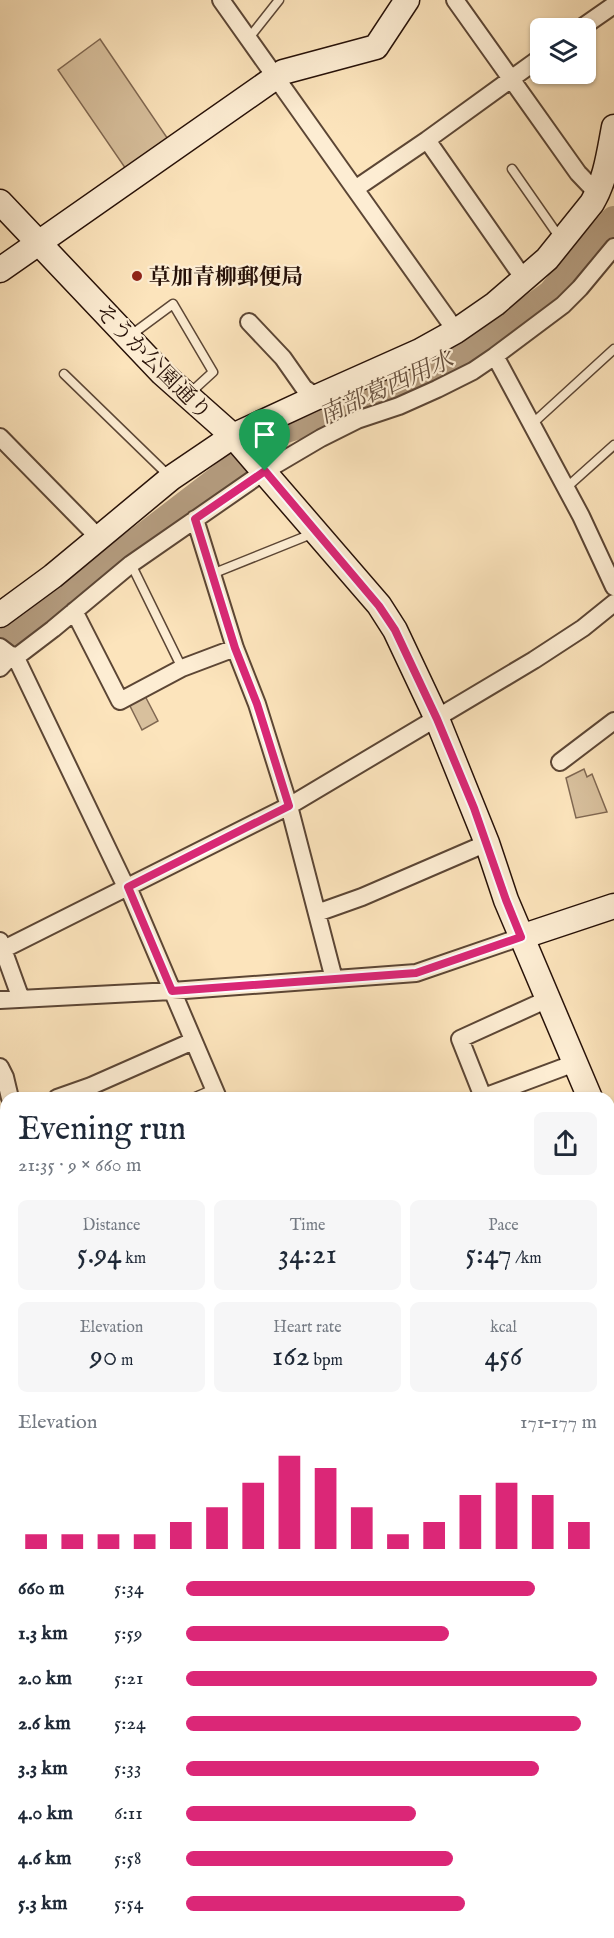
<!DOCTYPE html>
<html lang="en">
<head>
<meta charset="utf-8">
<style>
  :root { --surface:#fff; --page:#f6f6f7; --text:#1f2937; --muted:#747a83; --accent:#db2777 }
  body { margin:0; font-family:"IM FELL English","Noto Serif JP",serif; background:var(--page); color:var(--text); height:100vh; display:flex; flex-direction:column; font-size:22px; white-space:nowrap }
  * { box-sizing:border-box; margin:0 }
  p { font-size:20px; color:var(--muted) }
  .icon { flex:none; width:33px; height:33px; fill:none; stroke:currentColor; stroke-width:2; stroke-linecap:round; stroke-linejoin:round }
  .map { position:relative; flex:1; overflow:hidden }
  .panel { position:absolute; left:0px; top:1092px; width:615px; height:846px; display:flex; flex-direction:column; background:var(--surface); border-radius:18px 18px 0 0; box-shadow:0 2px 4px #0004 }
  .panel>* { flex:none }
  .fabs { position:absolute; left:530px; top:18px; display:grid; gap:12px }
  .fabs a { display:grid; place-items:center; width:66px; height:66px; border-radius:9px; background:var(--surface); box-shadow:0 2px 4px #0004; font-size:30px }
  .pin { position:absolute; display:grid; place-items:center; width:51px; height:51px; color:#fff; margin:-62px -26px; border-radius:50% 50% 50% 0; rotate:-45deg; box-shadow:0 0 6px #0007 }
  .pin .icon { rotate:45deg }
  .round { display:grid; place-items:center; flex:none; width:63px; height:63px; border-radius:9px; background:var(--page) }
  .overview { display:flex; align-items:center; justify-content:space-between; height:102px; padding:0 18px }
  h1 { font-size:33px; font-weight:600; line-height:45px }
  .stats { display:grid; grid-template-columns:repeat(3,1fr); gap:9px; height:102px; padding:6px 18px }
  .stats div { display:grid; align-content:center; border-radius:9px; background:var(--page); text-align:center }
  .stats b { font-size:30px; font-weight:600 }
  .stats small { font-size:16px; font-weight:400 }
  .stats p { font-size:16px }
  .chart { height:168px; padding:12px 18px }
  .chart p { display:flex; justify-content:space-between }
  .chart svg { width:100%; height:108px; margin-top:6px; stroke:var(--accent); stroke-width:6 }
  ul { padding:0 18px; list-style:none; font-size:20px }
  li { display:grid; grid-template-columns:96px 72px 1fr; align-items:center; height:45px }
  li i { height:15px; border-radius:8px; background:var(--accent) }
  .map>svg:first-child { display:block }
  .green { fill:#d8c09d; stroke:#806852; stroke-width:1.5 }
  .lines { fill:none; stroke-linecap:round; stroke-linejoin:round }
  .river { stroke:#b49c7f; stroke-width:28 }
  .lane-casing { stroke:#5c4635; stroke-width:11 }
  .street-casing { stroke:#5c4635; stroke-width:20 }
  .secondary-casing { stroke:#271108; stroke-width:27 }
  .lane { stroke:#fdedd3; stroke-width:8 }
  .street { stroke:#fdedd3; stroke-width:16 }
  .secondary { stroke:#fdedd3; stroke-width:24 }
  .route-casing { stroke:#fff; stroke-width:12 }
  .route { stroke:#db2777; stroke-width:8 }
  .poi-dot { fill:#8f2418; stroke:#fdedd3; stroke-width:2 }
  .labels { text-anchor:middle; stroke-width:4.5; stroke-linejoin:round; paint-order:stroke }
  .poi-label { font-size:22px; font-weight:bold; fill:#271108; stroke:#fdedd3; text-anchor:start }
  .street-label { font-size:22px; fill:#271108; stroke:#fdedd3 }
  .water-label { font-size:24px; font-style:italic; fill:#66503e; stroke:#fdedd3 }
</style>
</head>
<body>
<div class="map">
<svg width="614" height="1938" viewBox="0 0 614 1938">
  <rect width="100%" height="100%" fill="#fce4bc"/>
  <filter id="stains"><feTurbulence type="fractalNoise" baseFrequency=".00333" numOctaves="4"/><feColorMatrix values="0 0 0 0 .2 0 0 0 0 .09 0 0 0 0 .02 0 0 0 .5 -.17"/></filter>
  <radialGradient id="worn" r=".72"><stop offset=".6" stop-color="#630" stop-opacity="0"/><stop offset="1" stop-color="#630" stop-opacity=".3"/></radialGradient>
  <path class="green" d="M 100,39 L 172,145 L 130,175 L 58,70 Z
    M 144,694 L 158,721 L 142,730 L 128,702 Z
    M 584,769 L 587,777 L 592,774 L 607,812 L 576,818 L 566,778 Z"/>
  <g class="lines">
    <path class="river" d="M 0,647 L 283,430 L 334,414 L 484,343 L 551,294 L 614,220
      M 0,1290 L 6,1297
      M 609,1425 L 614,1425"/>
    <defs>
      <path id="lane" d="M 249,38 L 279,0
        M 512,169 L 560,238
        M 131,335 L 173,304 L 213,372 L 189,394
        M 64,374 L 169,476
        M 532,424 L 614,349
        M 566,488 L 614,445
        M 131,564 L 182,668
        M 212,574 L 314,533
        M 193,1098 L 214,1089
        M 0,1636 L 6,1602"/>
      <path id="street" d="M 221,0 L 355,189 L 427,140 L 540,58
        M 455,0 L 578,173 L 597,193
        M 581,28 L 614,5
        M 427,140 L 524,279
        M 355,189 L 456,331
        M 249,322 L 283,358 L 304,388 L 317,397
        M 495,356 L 581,516 L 614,587
        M 0,437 L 98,537
        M 195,519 L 235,648 L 257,704 L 289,806 L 334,979
        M 74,611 L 120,701 L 182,668 L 235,648
        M 0,647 L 17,660 L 126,887
        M 15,658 L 53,629 L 131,564 L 265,471 L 321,438 L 357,420 L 399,406 L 437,389 L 473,371 L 495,356 L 563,305 L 580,288 L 614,247
        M 0,668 L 12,655
        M 560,762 L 614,721
        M 128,887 L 218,1098
        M 317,913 L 362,897 L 487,843
        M 0,941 L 21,999
        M 0,951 L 289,806 L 534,660 L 583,628 L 614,603
        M 0,1000 L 172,991 L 416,973 L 521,937
        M 0,1067 L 5,1077 L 10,1098
        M 483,1097 L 460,1039 L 548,999
        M 57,1098 L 91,1086 L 193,1041
        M 481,1098 L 575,1063
        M 0,1171 L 6,1143
        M 609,1183 L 614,1181
        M 0,1244 L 6,1243
        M 0,1320 L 6,1324
        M 609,1371 L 614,1372
        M 609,1462 L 614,1463
        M 0,1554 L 6,1555
        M 0,1716 L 6,1717
        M 609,1724 L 614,1723
        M 3,1897 L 6,1898
        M 90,1932 L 91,1938
        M 314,1932 L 317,1938
        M 584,1932 L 593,1938
        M 28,1938 L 29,1932"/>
      <path id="secondary" d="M 0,202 L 162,373 L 233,436 L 379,605 L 395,630 L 437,719 L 487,843 L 506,900 L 590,1098
        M 0,270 L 283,72 L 376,47 L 407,0
        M 0,615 L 53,576 L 171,478 L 233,436 L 317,397 L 420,351 L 456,331 L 495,304 L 547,259 L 592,203 C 606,179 609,153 614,127
        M 521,937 L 614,906
        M 609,1141 L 614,1153"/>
    </defs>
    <use href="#lane" class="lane-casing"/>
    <use href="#street" class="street-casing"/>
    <use href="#secondary" class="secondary-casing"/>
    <use href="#lane" class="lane"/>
    <use href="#street" class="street"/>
    <use href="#secondary" class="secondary"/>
  </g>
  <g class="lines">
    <defs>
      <path id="route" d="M 265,471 L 379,606 L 395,630 L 437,719 L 474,808 L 506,900 L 521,937 L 416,973 L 172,991 L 128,887 L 289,806 L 257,704 L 235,648 L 195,519 Z"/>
    </defs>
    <use href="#route" class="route-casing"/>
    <use href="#route" class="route"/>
  </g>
  <circle class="poi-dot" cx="137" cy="276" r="6"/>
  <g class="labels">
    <g class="poi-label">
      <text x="149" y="284">草加青柳郵便局</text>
    </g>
    <g class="street-label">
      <text transform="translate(154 361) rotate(45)" y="8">そうか公園通り</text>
    </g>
    <g class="water-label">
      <text transform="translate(386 387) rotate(-24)" y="8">南部葛西用水</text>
    </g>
  </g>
  <rect width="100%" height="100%" filter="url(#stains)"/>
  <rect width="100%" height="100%" fill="url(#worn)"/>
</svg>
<div class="fabs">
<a><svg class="icon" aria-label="layers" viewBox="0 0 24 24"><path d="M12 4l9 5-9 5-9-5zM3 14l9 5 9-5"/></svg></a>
</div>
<div class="pin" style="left:265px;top:471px;background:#1e9e55"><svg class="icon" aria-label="arrive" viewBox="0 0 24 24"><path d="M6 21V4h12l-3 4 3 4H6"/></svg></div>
<section class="panel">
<div class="overview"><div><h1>Evening run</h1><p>21:35 · 9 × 660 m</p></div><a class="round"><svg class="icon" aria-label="share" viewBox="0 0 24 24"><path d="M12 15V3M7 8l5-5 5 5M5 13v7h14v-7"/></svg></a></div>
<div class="stats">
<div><p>Distance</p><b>5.94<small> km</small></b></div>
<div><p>Time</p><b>34:21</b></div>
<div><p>Pace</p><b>5:47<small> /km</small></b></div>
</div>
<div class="stats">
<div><p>Elevation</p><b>90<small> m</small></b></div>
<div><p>Heart rate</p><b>162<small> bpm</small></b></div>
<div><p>kcal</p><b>456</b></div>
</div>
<div class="chart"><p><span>Elevation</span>171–177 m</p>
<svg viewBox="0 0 160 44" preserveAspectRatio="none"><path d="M5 44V38M15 44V38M25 44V38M35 44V38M45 44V33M55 44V27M65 44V17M75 44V6M85 44V11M95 44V27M105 44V38M115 44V33M125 44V22M135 44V17M145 44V22M155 44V33"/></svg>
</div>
<ul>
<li><b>660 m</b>5:34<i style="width:85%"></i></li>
<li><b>1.3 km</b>5:59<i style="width:64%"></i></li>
<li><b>2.0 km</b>5:21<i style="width:100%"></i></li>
<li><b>2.6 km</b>5:24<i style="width:96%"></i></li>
<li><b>3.3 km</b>5:33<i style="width:86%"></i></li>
<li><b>4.0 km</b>6:11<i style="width:56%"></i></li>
<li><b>4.6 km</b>5:58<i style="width:65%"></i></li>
<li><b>5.3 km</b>5:54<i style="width:68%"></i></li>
</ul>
</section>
</div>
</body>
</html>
